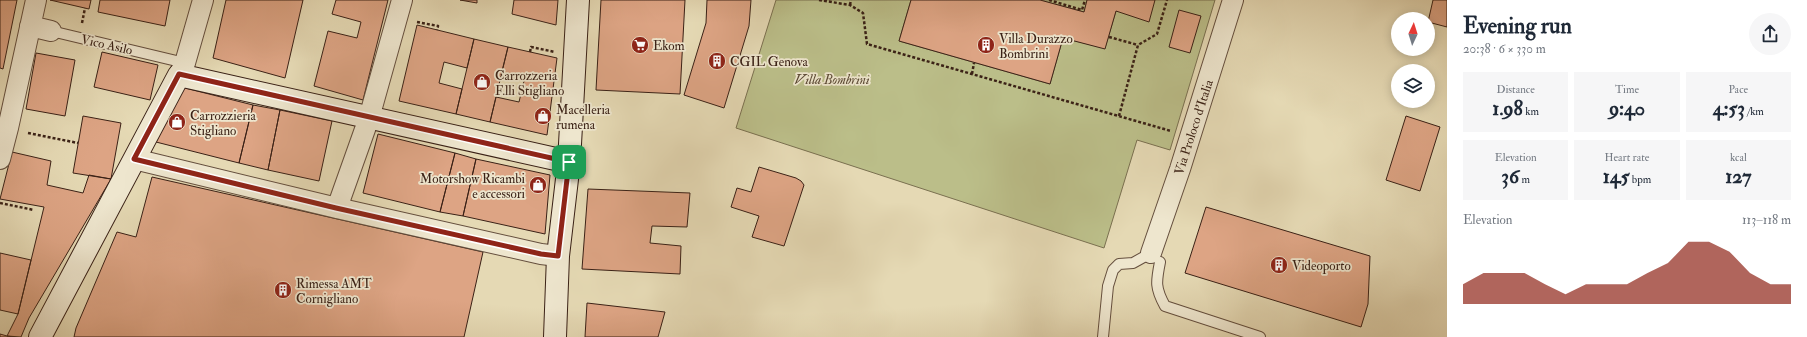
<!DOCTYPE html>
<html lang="en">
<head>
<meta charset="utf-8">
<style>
  :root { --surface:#fff; --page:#f6f6f7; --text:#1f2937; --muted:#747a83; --accent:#8f2418 }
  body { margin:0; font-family:"IM FELL Double Pica",serif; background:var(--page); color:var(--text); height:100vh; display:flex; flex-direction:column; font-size:15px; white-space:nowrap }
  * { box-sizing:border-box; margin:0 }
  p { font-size:13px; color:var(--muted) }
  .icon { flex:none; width:22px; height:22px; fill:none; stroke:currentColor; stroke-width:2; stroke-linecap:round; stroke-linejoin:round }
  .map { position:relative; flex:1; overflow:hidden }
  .panel { display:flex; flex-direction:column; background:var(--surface); width:360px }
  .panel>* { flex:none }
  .needle { width:26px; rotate:4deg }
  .buttons { position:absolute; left:1391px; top:12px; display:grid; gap:8px }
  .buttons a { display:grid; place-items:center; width:44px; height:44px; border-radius:50%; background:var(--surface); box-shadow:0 2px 10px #0003; font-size:20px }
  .pin { position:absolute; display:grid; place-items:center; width:34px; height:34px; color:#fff; margin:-17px; border-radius:8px; box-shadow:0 2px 6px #0006 }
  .round { display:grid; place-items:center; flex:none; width:42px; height:42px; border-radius:21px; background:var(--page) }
  .head { display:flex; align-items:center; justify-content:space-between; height:68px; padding:0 16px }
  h1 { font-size:22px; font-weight:800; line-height:30px }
  .stats { display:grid; grid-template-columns:repeat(3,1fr); gap:6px; height:68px; padding:4px 16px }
  .stats div { display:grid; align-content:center; border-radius:0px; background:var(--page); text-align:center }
  .stats b { font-size:20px; font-weight:800 }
  .stats small { font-size:11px; font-weight:400 }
  .stats p { font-size:11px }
  .chart { height:112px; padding:8px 16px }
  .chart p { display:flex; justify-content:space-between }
  .chart svg { width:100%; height:72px; margin-top:4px; fill:var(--accent); opacity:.7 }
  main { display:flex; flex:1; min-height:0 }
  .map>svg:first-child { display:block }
  .green { fill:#bbbe89; stroke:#7a7050 }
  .building { fill:#dda484; stroke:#3a2116 }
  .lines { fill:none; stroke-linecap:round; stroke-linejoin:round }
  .lane-casing { stroke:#654f3e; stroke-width:12 }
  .street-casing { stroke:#654f3e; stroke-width:22 }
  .secondary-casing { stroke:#3a2116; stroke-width:24 }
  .path { stroke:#3a2116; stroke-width:2.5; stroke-dasharray:3 2; stroke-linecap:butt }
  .lane { stroke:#eee6ce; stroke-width:10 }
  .street { stroke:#eee6ce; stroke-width:20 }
  .secondary { stroke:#eee6ce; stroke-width:22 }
  .route-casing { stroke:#fff; stroke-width:8 }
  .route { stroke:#8f2418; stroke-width:5 }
  .labels { text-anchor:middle; stroke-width:3.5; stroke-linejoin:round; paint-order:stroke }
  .poi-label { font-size:13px; fill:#3a2116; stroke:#eee6ce; text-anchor:start }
  .street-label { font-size:13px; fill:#3a2116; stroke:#eee6ce }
  .park-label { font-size:13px; font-style:italic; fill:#5a4833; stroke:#eee6ce }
</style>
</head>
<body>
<main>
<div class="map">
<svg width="1447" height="337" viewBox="0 0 1447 337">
  <rect width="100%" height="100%" fill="#e5d9b4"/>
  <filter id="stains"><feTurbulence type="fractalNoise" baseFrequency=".005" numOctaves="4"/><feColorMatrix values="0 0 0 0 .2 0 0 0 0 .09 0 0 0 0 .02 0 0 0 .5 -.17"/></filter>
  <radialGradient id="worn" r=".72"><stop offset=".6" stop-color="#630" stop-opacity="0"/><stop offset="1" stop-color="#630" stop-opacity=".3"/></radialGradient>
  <path class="green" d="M 776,0 L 911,0 L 899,41 L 1050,84 L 1063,38 L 1105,48 L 1116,11 L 1155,0 L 1215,0 L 1170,150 L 1137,140 L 1104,248 L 736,128 Z
    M 1040,0 L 1087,0 L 1084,12 Z"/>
  <path class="building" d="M 0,0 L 17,0 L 3,69 L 0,68 Z
    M 50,0 L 91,0 L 89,9 Z
    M 100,0 L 170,0 L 165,26 L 98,12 Z
    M 226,0 L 303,0 L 285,78 L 213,58 Z
    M 336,0 L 388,0 L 363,100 L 314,86 L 328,31 L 357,38 L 361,22 L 332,14 Z
    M 460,0 L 477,0 L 477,3 Z
    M 514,0 L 558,0 L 556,25 L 512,14 Z
    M 601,0 L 685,0 L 680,94 L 596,90 Z
    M 707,0 L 751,0 L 749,26 L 724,108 L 684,95 L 706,23 Z
    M 911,0 L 1040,0 L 1084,12 L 1087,0 L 1155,0 L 1149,22 L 1116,11 L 1105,49 L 1063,38 L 1050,84 L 899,41 Z
    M 1433,0 L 1447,0 L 1447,27 L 1428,22 Z
    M 1179,10 L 1201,16 L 1190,53 L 1169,47 Z
    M 417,25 L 474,39 L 467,68 L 444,62 L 439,83 L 462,89 L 456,114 L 399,101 Z
    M 474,39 L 508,47 L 490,122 L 456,114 Z
    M 508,47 L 557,58 L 547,135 L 490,122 L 496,97 L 519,102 L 524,81 L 501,75 Z
    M 102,52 L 158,65 L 150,100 L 94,87 Z
    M 36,53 L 75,60 L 65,116 L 26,109 Z
    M 181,87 L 253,105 L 239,163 L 156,142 Z
    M 253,105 L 280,110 L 268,170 L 239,163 Z
    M 280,110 L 332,121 L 319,181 L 268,170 Z
    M 83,116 L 121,123 L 111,179 L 73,173 Z
    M 1406,116 L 1440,127 L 1420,191 L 1386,180 Z
    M 378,134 L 455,153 L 440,212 L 363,193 Z
    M 12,152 L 51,161 L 47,185 L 83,193 L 89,175 L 111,179 L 29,318 L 21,337 L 7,336 L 18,314 L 44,207 L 0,199 Z
    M 455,153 L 476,159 L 463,216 L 440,212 Z
    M 476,159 L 550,175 L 545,234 L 463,216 Z
    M 759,167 L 796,178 L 801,181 L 804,185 L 784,246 L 752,237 L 759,216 L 731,207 L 737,188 L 751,192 Z
    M 152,177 L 483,252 L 464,337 L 74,337 L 76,328 L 117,232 L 136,237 Z
    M 588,189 L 690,193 L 687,227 L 652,226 L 650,243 L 681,246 L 680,274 L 582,269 Z
    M 1206,207 L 1370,256 L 1368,304 L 1361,327 L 1185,273 Z
    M 0,253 L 31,260 L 18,314 L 0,310 Z
    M 587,303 L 665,312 L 658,337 L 585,337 Z
    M 0,334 L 7,336 L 14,337 L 0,337 Z"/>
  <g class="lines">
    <defs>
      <path id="lane" d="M 51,31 L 185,63
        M 1160,262 C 1156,282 1155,288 1165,306 L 1260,337
        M 1103,337 L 1108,286 L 1113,270 L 1119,264 L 1133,263 L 1151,253"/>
      <path id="street" d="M 30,26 L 51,31
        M 179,75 L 185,63 L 203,0
        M 0,159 L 8,128 L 36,0
        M 134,159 L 337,208 L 541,254 L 558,256
        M 337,208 L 369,118 L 402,0
        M 1151,253 L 1180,169 L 1233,0"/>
      <path id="secondary" d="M 40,337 L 179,75 L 569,162
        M 555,337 L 558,256 L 569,162 L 578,0"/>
    </defs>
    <use href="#lane" class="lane-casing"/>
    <use href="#street" class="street-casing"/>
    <use href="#secondary" class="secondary-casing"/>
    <path class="path" d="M 819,0 L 850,5 L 863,13 L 867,44 L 1171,131
      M 1049,0 L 1082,10 L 1085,0
      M 850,5 L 851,0
      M 417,22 L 438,26 L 437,30
      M 82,23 L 85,8
      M 1109,37 L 1138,45
      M 530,52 L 531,47 L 555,52
      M 972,74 L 974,63
      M 1119,116 L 1138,45 L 1157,34 L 1167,0
      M 28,133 L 78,143
      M 0,203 L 34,210"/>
    <use href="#lane" class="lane"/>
    <use href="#street" class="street"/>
    <use href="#secondary" class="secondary"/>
  </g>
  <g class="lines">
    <defs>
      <path id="route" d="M 179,74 L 569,162 L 558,256 L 541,254 L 336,208 L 134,159 Z"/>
    </defs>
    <use href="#route" class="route-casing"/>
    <use href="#route" class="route"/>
  </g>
  <defs>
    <symbol id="supermarket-disc" viewBox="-11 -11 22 22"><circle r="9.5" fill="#8f2418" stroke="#eee6ce"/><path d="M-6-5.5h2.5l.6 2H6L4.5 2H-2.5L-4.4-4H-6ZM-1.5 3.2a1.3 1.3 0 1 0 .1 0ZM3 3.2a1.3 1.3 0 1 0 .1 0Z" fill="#fff"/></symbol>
    <symbol id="building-disc" viewBox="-11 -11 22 22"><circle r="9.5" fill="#8f2418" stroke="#eee6ce"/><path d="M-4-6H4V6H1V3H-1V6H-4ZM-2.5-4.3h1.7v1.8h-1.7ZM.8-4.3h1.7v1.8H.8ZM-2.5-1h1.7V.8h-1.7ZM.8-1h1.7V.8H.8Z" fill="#fff"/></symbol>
    <symbol id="shop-disc" viewBox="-11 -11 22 22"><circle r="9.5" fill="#8f2418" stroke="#eee6ce"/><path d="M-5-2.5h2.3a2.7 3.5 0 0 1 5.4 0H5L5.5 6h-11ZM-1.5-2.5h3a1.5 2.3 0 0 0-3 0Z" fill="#fff"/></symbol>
  </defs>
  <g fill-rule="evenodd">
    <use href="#supermarket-disc" x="630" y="35" width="20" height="20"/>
    <use href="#building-disc" x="976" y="35" width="20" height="20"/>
    <use href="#building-disc" x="707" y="51" width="20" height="20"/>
    <use href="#shop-disc" x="472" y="72" width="20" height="20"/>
    <use href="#shop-disc" x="533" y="106" width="20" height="20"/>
    <use href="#shop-disc" x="167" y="112" width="20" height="20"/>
    <use href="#shop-disc" x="528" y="175" width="20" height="20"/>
    <use href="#building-disc" x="1269" y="255" width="20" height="20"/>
    <use href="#building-disc" x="273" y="280" width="20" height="20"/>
  </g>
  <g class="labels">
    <g class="poi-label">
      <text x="999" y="43">Villa Durazzo<tspan x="999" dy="15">Bombrini</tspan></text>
      <text x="653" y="50">Ekom</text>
      <text x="730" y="66">CGIL Genova</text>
      <text x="495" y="80">Carrozzeria<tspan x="495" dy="15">F.lli Stigliano</tspan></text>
      <text x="556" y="114">Macelleria<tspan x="556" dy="15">rumena</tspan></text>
      <text x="190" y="120">Carrozzieria<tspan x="190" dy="15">Stigliano</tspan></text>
      <text x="525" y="183" text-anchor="end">Motorshow Ricambi<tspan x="525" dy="15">e accessori</tspan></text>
      <text x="1292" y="270">Videoporto</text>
      <text x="296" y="288">Rimessa AMT<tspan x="296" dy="15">Cornigliano</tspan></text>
    </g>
    <g class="street-label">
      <text transform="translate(107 44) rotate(13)" y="5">Vico Asilo</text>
      <text transform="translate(1193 127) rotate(-72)" y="5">Via Proloco d'Italia</text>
    </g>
    <g class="park-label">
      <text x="832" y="84">Villa Bombrini</text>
    </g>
  </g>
  <rect width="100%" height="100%" filter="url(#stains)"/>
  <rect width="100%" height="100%" fill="url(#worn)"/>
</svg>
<div class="buttons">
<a><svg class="needle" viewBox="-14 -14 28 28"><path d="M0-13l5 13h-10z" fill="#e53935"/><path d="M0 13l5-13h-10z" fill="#747a83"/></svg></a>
<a><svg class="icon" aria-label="layers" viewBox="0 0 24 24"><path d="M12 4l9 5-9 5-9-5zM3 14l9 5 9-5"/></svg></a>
</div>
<div class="pin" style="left:569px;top:162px;background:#1e9e55"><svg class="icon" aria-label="arrive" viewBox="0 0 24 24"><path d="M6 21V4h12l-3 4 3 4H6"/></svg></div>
</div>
<section class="panel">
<div class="head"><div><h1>Evening run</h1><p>20:38 · 6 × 330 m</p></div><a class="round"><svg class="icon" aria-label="share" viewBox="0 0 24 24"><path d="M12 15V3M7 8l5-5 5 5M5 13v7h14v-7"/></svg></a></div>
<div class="stats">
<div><p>Distance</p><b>1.98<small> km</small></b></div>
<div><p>Time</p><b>9:40</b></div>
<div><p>Pace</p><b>4:53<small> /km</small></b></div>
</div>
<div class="stats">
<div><p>Elevation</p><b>36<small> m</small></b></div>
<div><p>Heart rate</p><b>145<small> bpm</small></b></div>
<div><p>kcal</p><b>127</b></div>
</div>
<div class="chart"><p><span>Elevation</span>113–118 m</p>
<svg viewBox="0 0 160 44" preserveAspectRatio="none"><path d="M0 44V32L10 25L20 25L30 25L40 32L50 38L60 32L70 32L80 32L90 25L100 19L110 6L120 6L130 12L140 25L150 32L160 32V44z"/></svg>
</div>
</section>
</main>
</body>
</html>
